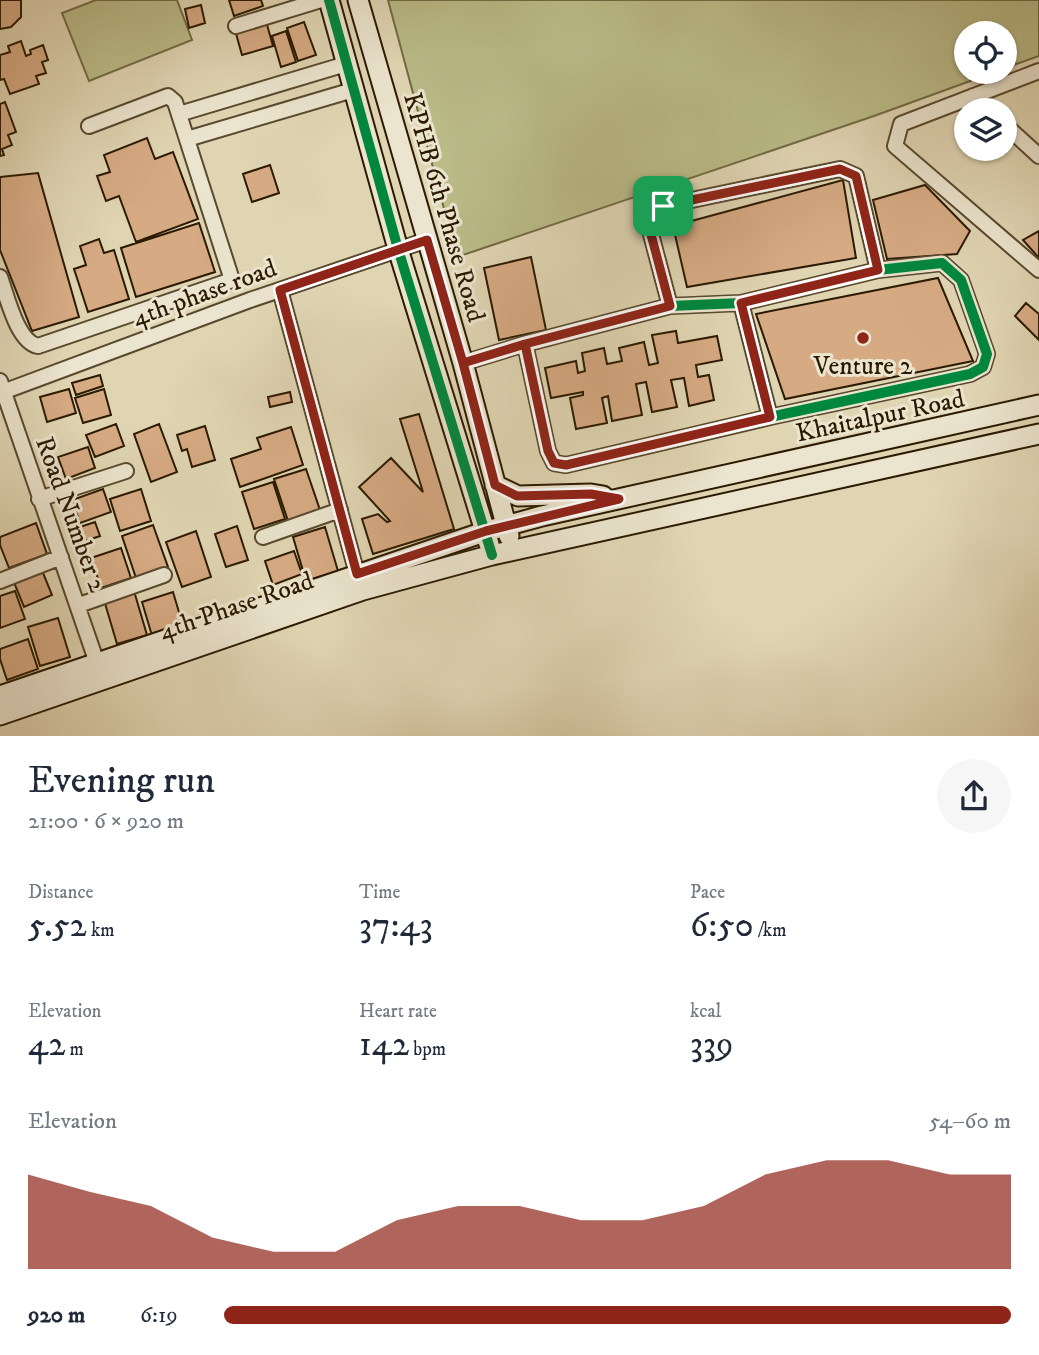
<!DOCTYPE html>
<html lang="en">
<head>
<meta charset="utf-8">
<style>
  :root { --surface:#fff; --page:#f6f6f7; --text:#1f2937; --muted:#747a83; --accent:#8f2418 }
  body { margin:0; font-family:"IM FELL DW Pica",serif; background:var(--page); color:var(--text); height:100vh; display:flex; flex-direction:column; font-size:26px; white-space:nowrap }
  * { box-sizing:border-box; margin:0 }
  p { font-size:23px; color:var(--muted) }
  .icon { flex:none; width:38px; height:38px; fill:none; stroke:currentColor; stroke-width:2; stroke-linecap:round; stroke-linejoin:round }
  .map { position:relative; height:736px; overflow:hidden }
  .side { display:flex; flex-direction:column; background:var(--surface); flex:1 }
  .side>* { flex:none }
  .controls { position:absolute; left:954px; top:21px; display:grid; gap:14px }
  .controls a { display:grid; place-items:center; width:63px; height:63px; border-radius:50%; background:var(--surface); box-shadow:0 2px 5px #0004; font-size:35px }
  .pin { position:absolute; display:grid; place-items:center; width:60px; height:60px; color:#fff; margin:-30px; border-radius:14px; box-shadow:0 4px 10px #0006 }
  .round { display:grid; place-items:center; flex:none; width:74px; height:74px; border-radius:37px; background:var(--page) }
  .head { display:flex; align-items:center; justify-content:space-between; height:119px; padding:0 28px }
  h1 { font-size:38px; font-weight:600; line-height:52px }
  .stats { display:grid; grid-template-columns:repeat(3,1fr); gap:10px; height:119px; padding:7px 28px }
  .stats div { display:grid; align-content:center }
  .stats b { font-size:35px; font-weight:600 }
  .stats small { font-size:19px; font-weight:400 }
  .stats p { font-size:19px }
  .chart { height:196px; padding:14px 28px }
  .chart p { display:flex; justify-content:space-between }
  .chart svg { width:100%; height:126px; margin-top:7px; fill:var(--accent); opacity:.7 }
  ul { padding:0 28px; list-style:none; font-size:23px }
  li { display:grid; grid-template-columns:112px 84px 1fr; align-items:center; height:52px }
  li i { height:18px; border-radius:9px; background:var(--accent) }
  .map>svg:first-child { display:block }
  .green { fill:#babb88; stroke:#726a44; stroke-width:2 }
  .building { fill:#d6aa83; stroke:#2b1a01; stroke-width:2 }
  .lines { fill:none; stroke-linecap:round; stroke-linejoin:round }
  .street-casing { stroke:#58492e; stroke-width:18 }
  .secondary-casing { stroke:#2b1a01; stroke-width:23 }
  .street { stroke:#ebe4ce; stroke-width:14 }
  .secondary { stroke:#ebe4ce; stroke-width:19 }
  .cycleway-casing { stroke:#ebe4ce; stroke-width:15 }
  .cycleway { stroke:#00873e; stroke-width:10 }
  .route-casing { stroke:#fff; stroke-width:14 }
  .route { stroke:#8f2418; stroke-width:9 }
  .poi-dot { fill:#8f2418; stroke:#ebe4ce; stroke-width:2.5 }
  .labels { text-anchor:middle; stroke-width:6; stroke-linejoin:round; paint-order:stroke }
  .street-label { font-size:26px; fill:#2b1a01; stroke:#ebe4ce }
  .poi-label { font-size:26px; fill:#2b1a01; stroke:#ebe4ce }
</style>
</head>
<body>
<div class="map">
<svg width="1039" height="736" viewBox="0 0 1039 736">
  <rect width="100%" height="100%" fill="#e0d5b3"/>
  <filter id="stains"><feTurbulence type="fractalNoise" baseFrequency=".00286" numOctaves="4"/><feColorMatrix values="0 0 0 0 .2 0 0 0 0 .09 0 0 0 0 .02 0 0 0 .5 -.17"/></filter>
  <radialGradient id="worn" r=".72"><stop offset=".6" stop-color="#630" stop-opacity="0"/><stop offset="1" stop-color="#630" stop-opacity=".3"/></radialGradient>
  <path class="green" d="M 96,0 L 177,0 L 192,40 L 89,81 L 62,13 Z
    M 388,0 L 1039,0 L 1039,56 L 1005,68 L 1004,33 L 966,33 L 966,72 L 995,72 L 874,116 L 457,257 Z"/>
  <path class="building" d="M 0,0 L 21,0 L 21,17 L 11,27 L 0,29 Z
    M 229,0 L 261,0 L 263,6 L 234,16 Z
    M 201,5 L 205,23 L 189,28 L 185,9 Z
    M 266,21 L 273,46 L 242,55 L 235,30 Z
    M 304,22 L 316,55 L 298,61 L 287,28 Z
    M 286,31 L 296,62 L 281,67 L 272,36 Z
    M 21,41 L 26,56 L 31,54 L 30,50 L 43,45 L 48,60 L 42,62 L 46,73 L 36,76 L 39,84 L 10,94 L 4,79 L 0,80 L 0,55 L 10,52 L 8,46 Z
    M 5,102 L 16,132 L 8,135 L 12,145 L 2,149 L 4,155 L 0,156 L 0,104 Z
    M 147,138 L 155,159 L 173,152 L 198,219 L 136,242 L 119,196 L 106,201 L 97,176 L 110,172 L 104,155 Z
    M 270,165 L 279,193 L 252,202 L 243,174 Z
    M 38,173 L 79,317 L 32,331 L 0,250 L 0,177 Z
    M 843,180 L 856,258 L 687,287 L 673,226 Z
    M 925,185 L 970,231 L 957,254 L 887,259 L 873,200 Z
    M 199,223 L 215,272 L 136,297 L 121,248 Z
    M 1039,231 L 1039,258 L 1023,240 Z
    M 99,239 L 104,253 L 114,250 L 129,299 L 88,312 L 74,269 L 86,265 L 80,246 Z
    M 531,257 L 546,330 L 499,340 L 484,268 Z
    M 938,278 L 973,361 L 785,399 L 756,314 Z
    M 1026,303 L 1039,314 L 1039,340 L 1015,316 Z
    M 676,331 L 678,343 L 717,336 L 722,360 L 696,365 L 698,377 L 709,375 L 714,400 L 689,406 L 684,378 L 671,380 L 677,407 L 652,412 L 646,382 L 636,384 L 642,415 L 612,421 L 608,396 L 602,398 L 607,423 L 576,429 L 570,398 L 583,395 L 583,392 L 551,398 L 545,368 L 576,361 L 578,373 L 585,371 L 582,353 L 604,348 L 607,364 L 622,361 L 619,348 L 644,342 L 649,365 L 658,363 L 652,335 Z
    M 100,375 L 103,386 L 76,395 L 72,383 Z
    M 69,389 L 76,413 L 47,422 L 40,397 Z
    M 104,389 L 111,415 L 83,423 L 75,398 Z
    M 290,392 L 292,402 L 270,407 L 268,397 Z
    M 419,414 L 454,529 L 373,554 L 362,519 L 378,514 L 387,522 L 390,521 L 359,487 L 391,458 L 423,492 L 400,419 Z
    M 116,424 L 124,446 L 95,457 L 86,435 Z
    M 159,424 L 177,472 L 151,482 L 134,434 Z
    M 205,426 L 215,460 L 192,467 L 187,449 L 182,451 L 177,435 Z
    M 291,427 L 303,465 L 240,487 L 231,459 L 261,449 L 257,438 Z
    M 88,447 L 95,468 L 66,479 L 58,457 Z
    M 306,469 L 320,510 L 288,521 L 274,479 Z
    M 273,482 L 285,519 L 254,529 L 242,492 Z
    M 103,489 L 111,512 L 80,523 L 72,500 Z
    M 141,489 L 151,521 L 120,531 L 110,499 Z
    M 95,522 L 100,536 L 76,544 L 71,530 Z
    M 36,523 L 47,554 L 9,568 L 0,545 L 0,537 Z
    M 153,525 L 168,567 L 136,578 L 122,536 Z
    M 237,526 L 248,560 L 226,567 L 215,534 Z
    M 325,527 L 338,571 L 306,581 L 293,537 Z
    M 196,531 L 211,577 L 182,587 L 166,542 Z
    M 121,548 L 131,578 L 101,588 L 91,558 Z
    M 294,551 L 302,574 L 273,585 L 265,561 Z
    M 41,568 L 52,595 L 24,607 L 13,580 Z
    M 15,591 L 25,619 L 0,628 L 0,596 Z
    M 134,591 L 147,635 L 117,644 L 104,600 Z
    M 173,592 L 184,629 L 153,639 L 142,602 Z
    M 58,618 L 70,657 L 40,666 L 28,627 Z
    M 28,639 L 38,669 L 7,680 L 0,659 L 0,649 Z"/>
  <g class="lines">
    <defs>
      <path id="street" d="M 236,26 L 321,0
        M 1039,71 L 901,124 L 895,146 L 1039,270
        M 973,96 L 989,110
        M 179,114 L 346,64
        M 1004,124 L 1039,156
        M 187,139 L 353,90
        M 0,277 C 7,296 17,342 38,346 L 232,280 L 175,102 L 168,96 L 89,126
        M 280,290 L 357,574
        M 741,303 L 770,417
        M 670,306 L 649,227 L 652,217 L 663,206 L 840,169 L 856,176 L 878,270
        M 463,363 L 525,344 L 670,306 L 741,303 L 878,270 L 942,263 L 961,280 L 987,354 L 983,367 L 970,374 L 770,417 L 566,465 L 554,463 L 548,451 L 525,344
        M 0,381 L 97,663
        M 0,393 L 250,300 L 427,240
        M 39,499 L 126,471
        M 263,537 L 340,510
        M 0,581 L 61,557
        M 79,605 L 164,575"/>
      <path id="secondary" d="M 329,0 L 398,249 L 489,544
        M 358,0 L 463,363 L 509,536
        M 495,485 L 518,496 L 591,494 L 603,496
        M 0,696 L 487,531 L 542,516 L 1039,405
        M 0,715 L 363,590 L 492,555 L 1039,434"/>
    </defs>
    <use href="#street" class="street-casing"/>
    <use href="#secondary" class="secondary-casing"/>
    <use href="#street" class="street"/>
    <use href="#secondary" class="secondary"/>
    <defs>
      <path id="cycleway" d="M 329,0 L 398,249 L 492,555
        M 463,363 L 525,344 L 670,306 L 741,303 L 878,270 L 942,263 L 961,280 L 987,354 L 983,367 L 970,374 L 770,417 L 566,465 L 554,463 L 548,451 L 525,344"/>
    </defs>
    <use href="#cycleway" class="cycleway-casing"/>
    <use href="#cycleway" class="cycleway"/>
  </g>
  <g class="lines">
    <defs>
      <path id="route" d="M 663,206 L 652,217 L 649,227 L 670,306 L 525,344 L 463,363 L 427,240 L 280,290 L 357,574 L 486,531 L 619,499 L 591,494 L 517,496 L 495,485 L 463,363 L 525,344 L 548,451 L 554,463 L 566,465 L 770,417 L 741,303 L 878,270 L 856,176 L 840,169 L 663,206"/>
    </defs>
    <use href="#route" class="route-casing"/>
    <use href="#route" class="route"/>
  </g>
  <circle class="poi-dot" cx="863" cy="338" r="7"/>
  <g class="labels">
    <g class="street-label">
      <text transform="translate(445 207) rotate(74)" y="9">KPHB 6th Phase Road</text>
      <text transform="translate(204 292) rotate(-20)" y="9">4th phase road</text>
      <text transform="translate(880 415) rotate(-12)" y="9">Khaitalpur Road</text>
      <text transform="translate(72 514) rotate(70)" y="9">Road Number 2</text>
      <text transform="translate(236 605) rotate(-19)" y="9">4th Phase Road</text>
    </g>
    <g class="poi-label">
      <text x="863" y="374">Venture 2</text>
    </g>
  </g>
  <rect width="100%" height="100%" filter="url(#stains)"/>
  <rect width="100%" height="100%" fill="url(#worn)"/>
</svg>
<div class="controls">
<a><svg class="icon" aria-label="locate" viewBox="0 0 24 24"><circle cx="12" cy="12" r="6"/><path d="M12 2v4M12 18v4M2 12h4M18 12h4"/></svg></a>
<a><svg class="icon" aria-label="layers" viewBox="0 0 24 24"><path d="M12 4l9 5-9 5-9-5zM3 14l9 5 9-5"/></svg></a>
</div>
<div class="pin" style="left:663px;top:206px;background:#1e9e55"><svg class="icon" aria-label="arrive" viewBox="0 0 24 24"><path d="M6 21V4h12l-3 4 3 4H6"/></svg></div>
</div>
<section class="side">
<div class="head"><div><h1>Evening run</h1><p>21:00 · 6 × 920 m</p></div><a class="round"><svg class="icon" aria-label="share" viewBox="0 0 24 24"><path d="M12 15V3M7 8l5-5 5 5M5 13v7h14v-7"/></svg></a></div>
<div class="stats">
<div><p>Distance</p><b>5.52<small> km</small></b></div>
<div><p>Time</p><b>37:43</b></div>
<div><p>Pace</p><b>6:50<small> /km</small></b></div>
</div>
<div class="stats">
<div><p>Elevation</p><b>42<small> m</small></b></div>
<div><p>Heart rate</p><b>142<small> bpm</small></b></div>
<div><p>kcal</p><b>339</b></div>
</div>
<div class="chart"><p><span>Elevation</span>54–60 m</p>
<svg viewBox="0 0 160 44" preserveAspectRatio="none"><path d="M0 44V11L10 17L20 22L30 33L40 38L50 38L60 27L70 22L80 22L90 27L100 27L110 22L120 11L130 6L140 6L150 11L160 11V44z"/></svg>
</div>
<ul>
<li><b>920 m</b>6:19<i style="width:100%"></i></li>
</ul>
</section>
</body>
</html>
